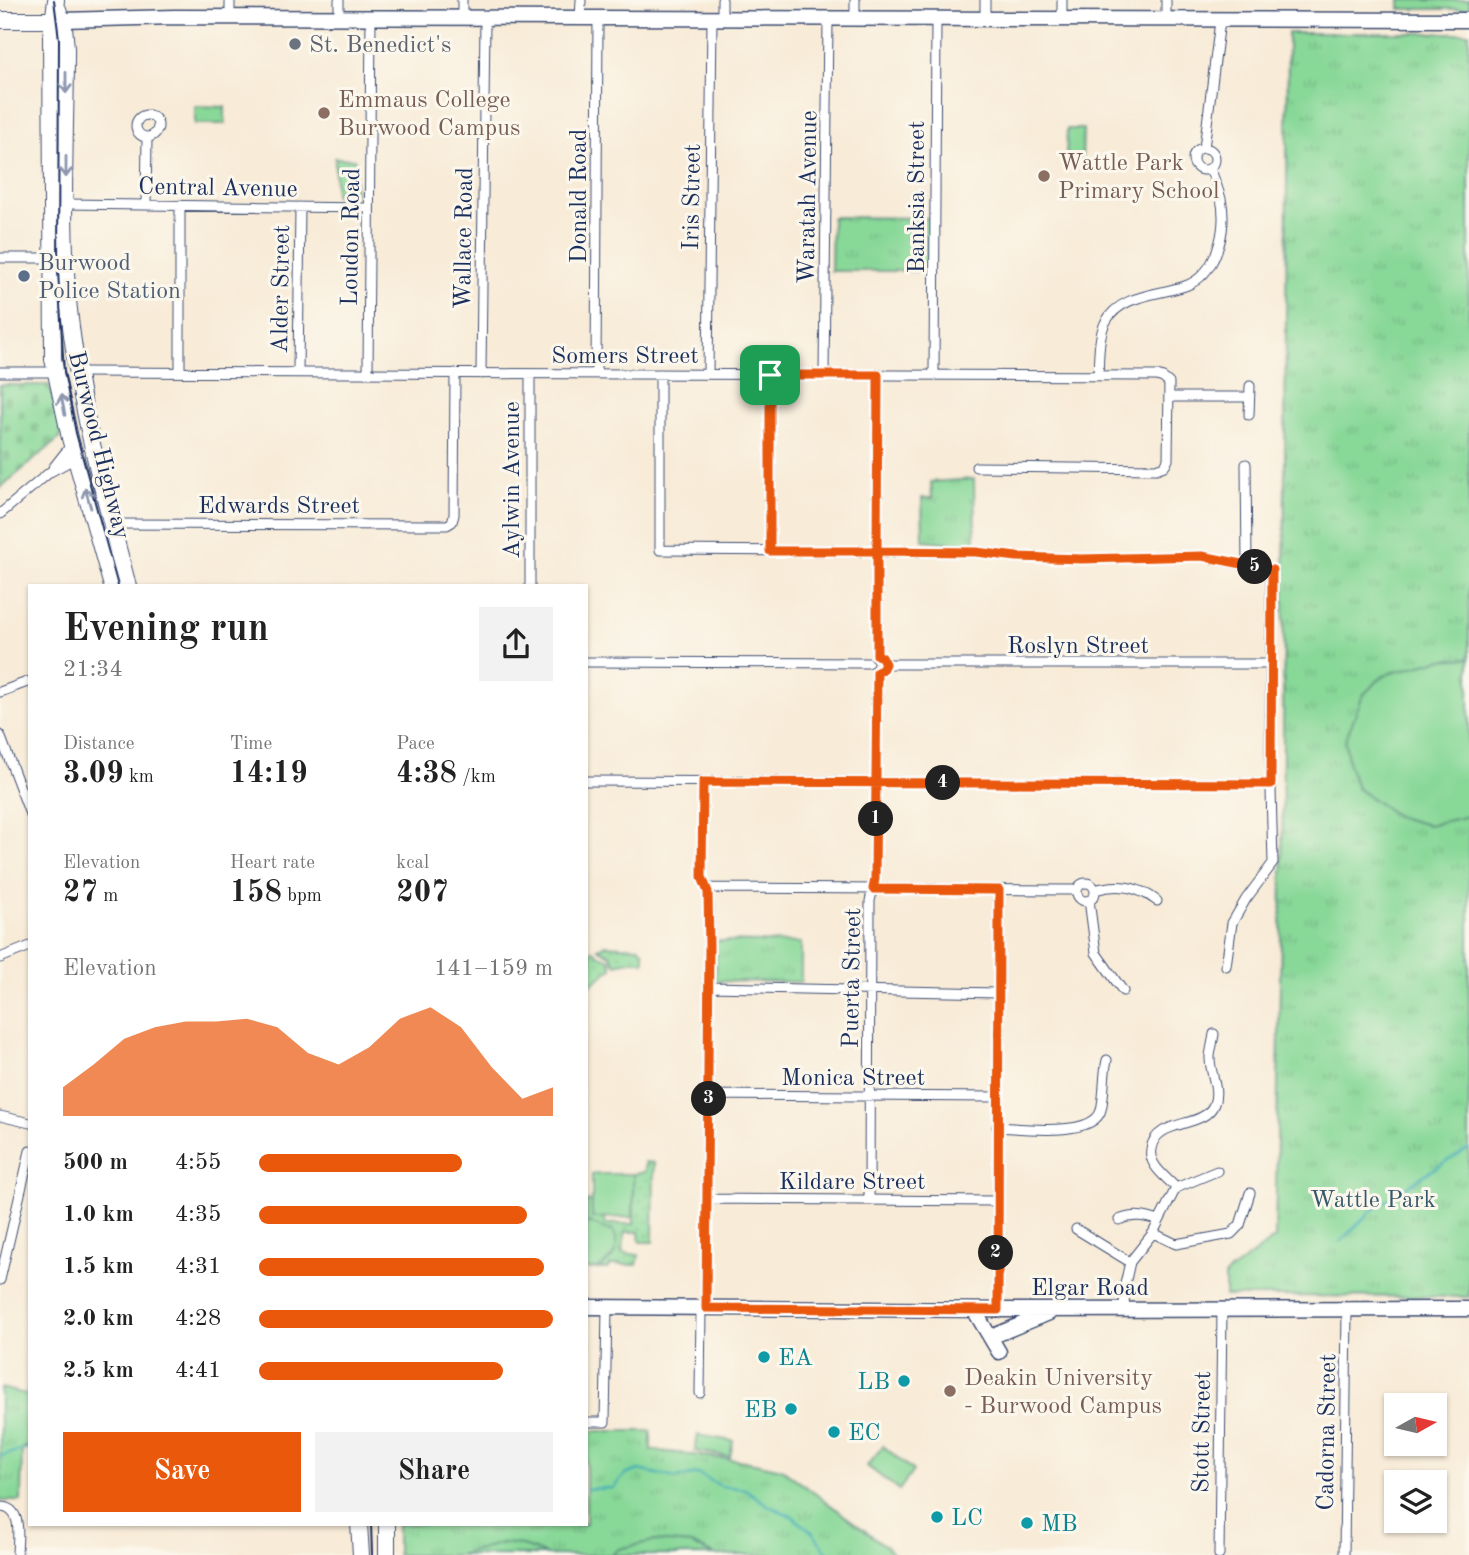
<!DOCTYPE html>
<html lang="en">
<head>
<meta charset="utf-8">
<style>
  :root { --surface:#fff; --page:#f2f2f2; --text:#222; --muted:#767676; --accent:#ea580c }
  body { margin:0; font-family:"Old Standard TT",serif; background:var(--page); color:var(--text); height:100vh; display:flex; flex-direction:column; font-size:26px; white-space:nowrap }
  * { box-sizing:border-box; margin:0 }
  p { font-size:23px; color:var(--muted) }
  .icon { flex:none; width:38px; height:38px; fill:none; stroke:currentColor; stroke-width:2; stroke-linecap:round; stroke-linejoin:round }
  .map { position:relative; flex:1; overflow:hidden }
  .panel { position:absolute; left:28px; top:584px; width:560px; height:942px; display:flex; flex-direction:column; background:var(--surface); border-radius:0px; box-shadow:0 2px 5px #0004 }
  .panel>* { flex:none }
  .needle { width:46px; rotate:82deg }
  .buttons { position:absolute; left:1384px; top:1393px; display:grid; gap:14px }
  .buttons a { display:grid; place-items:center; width:63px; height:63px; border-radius:0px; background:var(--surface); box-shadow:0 2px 5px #0004; font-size:35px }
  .pin { position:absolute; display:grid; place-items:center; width:60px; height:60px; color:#fff; margin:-30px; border-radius:14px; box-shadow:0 4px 10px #0006 }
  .km { position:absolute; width:35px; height:35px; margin:-18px; border-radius:50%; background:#222; color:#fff; font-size:19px; line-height:35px; text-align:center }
  .round { display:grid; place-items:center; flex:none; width:74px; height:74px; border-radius:0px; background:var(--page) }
  .headline { display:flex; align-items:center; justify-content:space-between; height:119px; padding:0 35px }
  h1 { font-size:38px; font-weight:700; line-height:52px }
  .figures { display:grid; grid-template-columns:repeat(3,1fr); gap:10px; height:119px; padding:7px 35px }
  .figures div { display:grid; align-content:center }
  .figures b { font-size:30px; font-weight:700 }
  .figures small { font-size:19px; font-weight:400 }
  .figures p { font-size:19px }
  .chart { height:196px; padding:14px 35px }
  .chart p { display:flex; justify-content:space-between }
  .chart svg { width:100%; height:126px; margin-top:7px; fill:var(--accent); opacity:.7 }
  .action { display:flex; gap:14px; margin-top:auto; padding:14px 35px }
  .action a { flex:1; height:80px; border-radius:0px; background:var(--accent); color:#fff; font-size:28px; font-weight:700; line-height:80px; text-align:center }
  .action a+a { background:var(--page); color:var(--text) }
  ul { padding:0 35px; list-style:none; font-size:23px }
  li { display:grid; grid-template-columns:112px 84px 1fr; align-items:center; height:52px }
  li i { height:18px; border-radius:9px; background:var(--accent) }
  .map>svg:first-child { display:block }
  .grass { fill:url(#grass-dots); stroke:#52847b; stroke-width:2 }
  .cemetery { fill:url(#cemetery-stones); stroke:#52847b; stroke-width:2 }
  .park { fill:url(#park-tufts); stroke:#52847b; stroke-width:2 }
  .pitch { fill:#88d898; stroke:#52847b; stroke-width:2 }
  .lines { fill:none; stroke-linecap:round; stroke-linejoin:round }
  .stream { stroke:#3aabb5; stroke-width:2.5 }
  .street-casing { stroke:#3c4b70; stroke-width:11 }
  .primary-casing { stroke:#3c4b70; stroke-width:17 }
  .highway-casing { stroke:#3c4b70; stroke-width:18 }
  .street { stroke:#fff; stroke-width:9 }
  .primary { stroke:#fff; stroke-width:14 }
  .highway { stroke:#fff; stroke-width:16 }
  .tram { stroke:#1b2f5e; stroke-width:2 }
  .oneway { stroke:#8d97ae }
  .route-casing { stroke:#fff; stroke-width:14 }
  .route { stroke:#ea580c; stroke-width:9 }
  .worship-dot { fill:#6b7280; stroke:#fbf7ec; stroke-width:2.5 }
  .education-dot { fill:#8d6e63; stroke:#fbf7ec; stroke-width:2.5 }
  .service-dot { fill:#5c6f8a; stroke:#fbf7ec; stroke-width:2.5 }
  .culture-dot { fill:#0f9aa8; stroke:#fbf7ec; stroke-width:2.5 }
  .labels { text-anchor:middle; stroke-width:6; stroke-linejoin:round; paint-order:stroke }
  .worship-label { font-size:24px; fill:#5b616d; stroke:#fbf7ec; text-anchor:start }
  .education-label { font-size:24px; fill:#785e54; stroke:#fbf7ec; text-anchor:start }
  .street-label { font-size:24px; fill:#1b2f5e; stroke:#fbf7ec }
  .service-label { font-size:24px; fill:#4e5e75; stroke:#fbf7ec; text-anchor:start }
  .park-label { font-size:24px; fill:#36596c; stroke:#fbf7ec }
  .culture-label { font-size:24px; fill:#0d838f; stroke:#fbf7ec; text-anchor:start }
</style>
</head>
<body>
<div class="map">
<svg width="1469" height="1555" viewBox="0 0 1469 1555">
  <defs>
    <pattern id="grass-dots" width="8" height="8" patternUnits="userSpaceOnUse" patternTransform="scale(1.75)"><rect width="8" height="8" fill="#88d898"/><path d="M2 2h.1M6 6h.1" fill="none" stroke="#75ba85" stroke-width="1.8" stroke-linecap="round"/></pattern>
    <pattern id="cemetery-stones" width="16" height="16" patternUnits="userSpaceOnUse" patternTransform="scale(1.75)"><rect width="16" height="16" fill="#88d898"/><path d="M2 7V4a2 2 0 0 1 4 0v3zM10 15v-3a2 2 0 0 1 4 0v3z" fill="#75ba85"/></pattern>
    <pattern id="park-tufts" width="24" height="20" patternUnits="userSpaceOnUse" patternTransform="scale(1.75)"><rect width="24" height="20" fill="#88d898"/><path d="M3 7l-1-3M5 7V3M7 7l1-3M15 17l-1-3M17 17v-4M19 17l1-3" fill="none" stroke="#75ba85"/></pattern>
  </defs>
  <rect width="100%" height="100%" fill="#fbf7ec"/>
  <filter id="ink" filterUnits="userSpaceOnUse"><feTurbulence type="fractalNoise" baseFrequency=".0143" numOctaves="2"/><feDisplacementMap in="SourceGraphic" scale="14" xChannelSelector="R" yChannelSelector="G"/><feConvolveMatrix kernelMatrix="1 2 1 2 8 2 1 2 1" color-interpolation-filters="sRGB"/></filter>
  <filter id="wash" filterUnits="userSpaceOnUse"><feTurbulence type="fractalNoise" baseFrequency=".00686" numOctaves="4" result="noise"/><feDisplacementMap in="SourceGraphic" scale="28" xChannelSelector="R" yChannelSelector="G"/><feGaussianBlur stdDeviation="1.57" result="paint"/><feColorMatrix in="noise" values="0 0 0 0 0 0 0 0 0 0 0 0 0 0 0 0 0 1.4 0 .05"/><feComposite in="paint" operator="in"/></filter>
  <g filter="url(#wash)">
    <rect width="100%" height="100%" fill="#f8ebd7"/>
    <path class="grass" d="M 605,945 L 639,947 L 644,952 L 644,962 L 635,960 L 615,964 L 611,955 L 598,948 Z
      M 594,950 L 597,954 L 610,959 L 612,968 L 592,984 L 586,972 L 586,957 L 591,955 L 589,952 Z
      M 645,1162 L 654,1163 L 653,1242 L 640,1242 L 639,1232 L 625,1232 L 622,1253 L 639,1255 L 637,1265 L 611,1265 L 608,1269 L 586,1269 L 586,1201 L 592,1202 L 592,1218 L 605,1218 L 605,1224 L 634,1224 L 633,1174 L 645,1172 Z"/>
    <path class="cemetery" d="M 0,385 L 49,385 L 62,432 L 60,438 L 0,488 Z"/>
    <path class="park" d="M 1400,0 L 1469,0 L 1469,9 L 1400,9 Z
      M 1288,33 L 1469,33 L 1469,1297 L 1225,1296 L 1225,1275 L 1275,1238 L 1282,880 Z
      M 832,217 L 929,218 L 928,271 L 831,271 Z
      M 974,479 L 975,545 L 923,540 L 922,498 L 932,498 L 931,482 Z
      M 716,941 L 801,943 L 801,982 L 715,981 Z
      M 0,1388 L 30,1395 L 30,1445 L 22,1448 L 21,1501 L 0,1501 Z
      M 586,1431 L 651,1431 L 651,1450 L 745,1461 L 782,1469 L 887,1547 L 893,1555 L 397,1555 L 397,1524 L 586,1524 Z"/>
    <path class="pitch" d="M 195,106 L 225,107 L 225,124 L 195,124 Z
      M 1067,129 L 1083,129 L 1082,161 L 1066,160 Z
      M 335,158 L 355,159 L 355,195 L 335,195 Z
      M 1469,658 L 1469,816 L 1428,825 L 1398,817 L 1357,788 L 1349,765 L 1345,741 L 1363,695 L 1384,675 L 1439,660 Z
      M 592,1174 L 633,1174 L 633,1217 L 592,1218 Z
      M 586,1222 L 614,1232 C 621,1250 613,1259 598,1269 L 586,1269 Z
      M 698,1435 L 733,1441 L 730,1457 L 695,1451 Z
      M 883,1446 L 913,1471 L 899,1490 L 867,1466 Z
      M 653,1541 L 691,1544 L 715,1555 L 611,1555 L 619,1549 Z
      M 502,1543 L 522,1545 L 546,1555 L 458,1555 Z"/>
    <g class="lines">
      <path class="stream" d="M 1340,1242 L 1371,1211 L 1427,1173 L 1469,1148
        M 0,1456 L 30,1448
        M 586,1489 L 613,1488 L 625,1475 L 639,1470 L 676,1478 L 698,1474 L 721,1486 L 745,1489 L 769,1506 L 792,1516 L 813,1533 L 828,1553 L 837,1555"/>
    </g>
  </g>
  <g filter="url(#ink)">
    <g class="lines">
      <defs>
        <path id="street" d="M 230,0 L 230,18
          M 1062,0 L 1062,20
          M 339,18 L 339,0
          M 462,19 L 462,0
          M 580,19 L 581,0
          M 722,19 L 722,0
          M 855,20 L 855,0
          M 985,20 L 985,0
          M 1166,21 L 1166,0
          M136 126a11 11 0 1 1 22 0a11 11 0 1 1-22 0Z
          M1193 159a11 11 0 1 1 22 0a11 11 0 1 1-22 0Z
          M 1204,148 L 1220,21
          M 66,204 L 369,208
          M 146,205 L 147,138
          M 0,258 L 52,258
          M 0,372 L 56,372
          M 78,372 L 1157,376 L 1163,378 L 1169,383 L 1168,460 L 1164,466 L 1156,469 L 976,467
          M 180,372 L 180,205
          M 298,372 L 300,207
          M 368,373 L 371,18
          M 481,374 L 485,19
          M 530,374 L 530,586
          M 596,374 L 598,19
          M 660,374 L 660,550 L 976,552 L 1017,557 L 1082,559 L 1202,556 L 1271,571 L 1270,753 L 1273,863 L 1246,899 L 1232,923 L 1226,966
          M 708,374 L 712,19
          M 824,375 L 828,20
          M 934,375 L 936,20
          M 1098,376 C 1099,360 1098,338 1105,323 C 1120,294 1159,295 1185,286 C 1217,275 1228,228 1221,199 C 1218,188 1214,178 1210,168
          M 1169,397 L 1249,397
          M 1249,415 L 1250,386
          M 1246,464 L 1247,565
          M 53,468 L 68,449 L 70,442
          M 0,514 L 50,472 L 76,458
          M 111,524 L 447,525 L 452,522 L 454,515 L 455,373
          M 770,551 L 770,375
          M 877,655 L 878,375
          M 586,662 L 868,663
          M 885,664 L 1271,664
          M 0,692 L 30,681
          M 0,735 L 30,814
          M 586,781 L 1271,784
          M 703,782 L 702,877 L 708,892 L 709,909 L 706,1308
          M1077 892a9 9 0 1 1 18 0a9 9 0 1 1-18 0Z
          M 707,888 L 1077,890
          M 1095,890 C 1118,883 1138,886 1157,901
          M 1089,900 L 1096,953 L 1123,991
          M 0,958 L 30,946
          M 709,987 L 998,993
          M 709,1095 L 997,1097
          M 0,1116 L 30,1123
          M 997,1127 C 1020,1128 1094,1138 1101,1110 C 1105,1094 1103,1076 1107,1060
          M 1176,1188 L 1217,1171
          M 707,1199 L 996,1201
          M 869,1200 L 870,901 L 875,879 L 877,672
          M 1119,1220 C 1134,1214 1145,1216 1159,1221
          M 1076,1229 L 1130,1262
          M 1153,1233 L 1176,1244 L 1231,1234 L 1240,1225 L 1250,1193
          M 0,1280 L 30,1151
          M 1124,1309 L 1125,1284 L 1130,1262 L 1153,1233 L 1176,1188 C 1169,1180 1159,1173 1154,1164 C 1151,1159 1150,1154 1151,1149 C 1156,1117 1204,1130 1214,1104 C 1220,1088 1209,1072 1210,1056 C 1211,1049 1213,1041 1214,1034
          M 998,1310 L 999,890
          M 700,1393 L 701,1308
          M 586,1422 L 605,1422 L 607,1308
          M 0,1507 C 24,1507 17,1539 17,1555
          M 1219,1555 L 1222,1309
          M 1344,1555 L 1347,1309"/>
        <path id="primary" d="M 62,20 L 175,17 L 1469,20
          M 586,1307 L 998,1310 L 1469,1309
          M 974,1310 L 999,1352
          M 998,1334 L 1049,1313"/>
        <path id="highway" d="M 56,0 L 51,37 L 53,359 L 70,438 L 112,586
          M 58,9 L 64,27 L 66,48 C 66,128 61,209 67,288 C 75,390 102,488 128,586
          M 0,20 L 62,20
          M 359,1524 L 361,1555
          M 387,1524 L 387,1555"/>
      </defs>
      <use href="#street" class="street-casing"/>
      <use href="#primary" class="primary-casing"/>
      <use href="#highway" class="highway-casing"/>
      <use href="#street" class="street"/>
      <use href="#primary" class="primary"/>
      <use href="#highway" class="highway"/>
      <path class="tram" d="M 54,0 L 59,39 L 58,271 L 64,372 L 76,433 L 118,586
        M 371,1524 L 372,1555"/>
    </g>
    <defs><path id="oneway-shaft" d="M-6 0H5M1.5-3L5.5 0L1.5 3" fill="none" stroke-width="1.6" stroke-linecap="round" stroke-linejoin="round" transform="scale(1.75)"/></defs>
    <g class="oneway">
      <use href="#oneway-shaft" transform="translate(66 83) rotate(90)"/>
      <use href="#oneway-shaft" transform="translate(66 167) rotate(90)"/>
      <use href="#oneway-shaft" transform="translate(63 405) rotate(-101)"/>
      <use href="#oneway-shaft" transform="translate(88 498) rotate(-106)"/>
    </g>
  </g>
  <g class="lines" filter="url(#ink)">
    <defs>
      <path id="route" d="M 770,375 L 770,551 L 877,551 L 877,655 L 882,657 L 885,664 L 882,670 L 877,672 L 875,879 L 873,889 L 999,890 L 998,1310 L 706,1308 L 709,946 L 708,892 L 702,877 L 703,782 C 892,783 1082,783 1271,784 L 1272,570 L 1202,556 L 1082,559 L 1017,557 L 976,552 L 877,551 L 878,375 L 770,375"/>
    </defs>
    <use href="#route" class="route-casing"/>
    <use href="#route" class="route"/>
  </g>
  <circle class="worship-dot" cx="295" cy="44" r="7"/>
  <g class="education-dot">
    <circle cx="324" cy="113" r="7"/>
    <circle cx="1044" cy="176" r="7"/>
    <circle cx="950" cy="1391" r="7"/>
  </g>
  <circle class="service-dot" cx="24" cy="276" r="7"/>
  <g class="culture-dot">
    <circle cx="764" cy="1357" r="7"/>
    <circle cx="904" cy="1381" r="7"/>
    <circle cx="791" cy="1409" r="7"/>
    <circle cx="834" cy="1432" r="7"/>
    <circle cx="937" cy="1517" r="7"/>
    <circle cx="1027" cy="1523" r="7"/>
  </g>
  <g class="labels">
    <g class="worship-label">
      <text x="309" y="52">St. Benedict's</text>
    </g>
    <g class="education-label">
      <text x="338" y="107">Emmaus College<tspan x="338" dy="28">Burwood Campus</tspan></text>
      <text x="1058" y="170">Wattle Park<tspan x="1058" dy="28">Primary School</tspan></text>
      <text x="964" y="1385">Deakin University<tspan x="964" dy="28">- Burwood Campus</tspan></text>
    </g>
    <g class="street-label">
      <text transform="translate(218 187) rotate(1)" y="8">Central Avenue</text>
      <text transform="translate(578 196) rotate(-90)" y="8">Donald Road</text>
      <text transform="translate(691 197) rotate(-89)" y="8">Iris Street</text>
      <text transform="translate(807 197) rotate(-89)" y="8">Waratah Avenue</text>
      <text transform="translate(916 197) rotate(-90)" y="8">Banksia Street</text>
      <text transform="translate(350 237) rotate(-89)" y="8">Loudon Road</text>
      <text transform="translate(463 238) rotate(-89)" y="8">Wallace Road</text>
      <text transform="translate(280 289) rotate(-89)" y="8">Alder Street</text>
      <text x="625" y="363">Somers Street</text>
      <text transform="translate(100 445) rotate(76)" y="8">Burwood Highway</text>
      <text transform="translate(511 480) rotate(-90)" y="8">Aylwin Avenue</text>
      <text x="279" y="513">Edwards Street</text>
      <text x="1078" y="653">Roslyn Street</text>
      <text transform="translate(851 978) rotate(-89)" y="8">Puerta Street</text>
      <text x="853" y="1085">Monica Street</text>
      <text x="852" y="1189">Kildare Street</text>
      <text x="1090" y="1295">Elgar Road</text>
      <text transform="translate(1201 1432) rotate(-89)" y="8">Stott Street</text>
      <text transform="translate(1326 1432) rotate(-89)" y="8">Cadorna Street</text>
    </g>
    <g class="service-label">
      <text x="38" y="270">Burwood<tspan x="38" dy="28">Police Station</tspan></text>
    </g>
    <g class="park-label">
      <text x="1373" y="1207">Wattle Park</text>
    </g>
    <g class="culture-label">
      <text x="778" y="1365">EA</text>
      <text x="890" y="1389" text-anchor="end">LB</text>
      <text x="777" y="1417" text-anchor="end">EB</text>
      <text x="848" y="1440">EC</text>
      <text x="951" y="1525">LC</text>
      <text x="1041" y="1531">MB</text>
    </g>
  </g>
</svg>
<div class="buttons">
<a><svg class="needle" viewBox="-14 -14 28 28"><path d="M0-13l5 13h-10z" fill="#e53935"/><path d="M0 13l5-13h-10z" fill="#767676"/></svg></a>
<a><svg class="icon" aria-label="layers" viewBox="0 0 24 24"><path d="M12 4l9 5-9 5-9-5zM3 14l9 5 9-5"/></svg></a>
</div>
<div class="pin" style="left:770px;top:375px;background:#1e9e55"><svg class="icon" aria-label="arrive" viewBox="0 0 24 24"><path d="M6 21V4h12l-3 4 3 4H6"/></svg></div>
<b class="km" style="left:876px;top:819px">1</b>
<b class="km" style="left:996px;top:1253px">2</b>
<b class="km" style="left:709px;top:1099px">3</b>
<b class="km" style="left:943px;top:783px">4</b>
<b class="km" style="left:1255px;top:567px">5</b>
<section class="panel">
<div class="headline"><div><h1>Evening run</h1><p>21:34</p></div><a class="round"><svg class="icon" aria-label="share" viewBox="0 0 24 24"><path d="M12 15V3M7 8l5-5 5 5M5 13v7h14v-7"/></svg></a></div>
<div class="figures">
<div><p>Distance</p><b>3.09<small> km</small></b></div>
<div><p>Time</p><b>14:19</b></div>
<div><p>Pace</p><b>4:38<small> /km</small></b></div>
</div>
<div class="figures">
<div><p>Elevation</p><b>27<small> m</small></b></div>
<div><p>Heart rate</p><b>158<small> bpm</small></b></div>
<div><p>kcal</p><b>207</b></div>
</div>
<div class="chart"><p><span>Elevation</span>141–159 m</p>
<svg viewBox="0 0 160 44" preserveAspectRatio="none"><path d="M0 44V34L10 26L20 17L30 13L40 11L50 11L60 10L70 13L80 22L90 26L100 20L110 10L120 6L130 13L140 27L150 38L160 34V44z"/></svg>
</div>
<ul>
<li><b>500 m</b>4:55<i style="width:69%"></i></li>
<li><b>1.0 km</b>4:35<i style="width:91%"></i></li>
<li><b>1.5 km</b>4:31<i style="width:97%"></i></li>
<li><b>2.0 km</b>4:28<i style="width:100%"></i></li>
<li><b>2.5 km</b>4:41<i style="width:83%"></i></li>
</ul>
<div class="action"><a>Save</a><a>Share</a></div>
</section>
</div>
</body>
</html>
